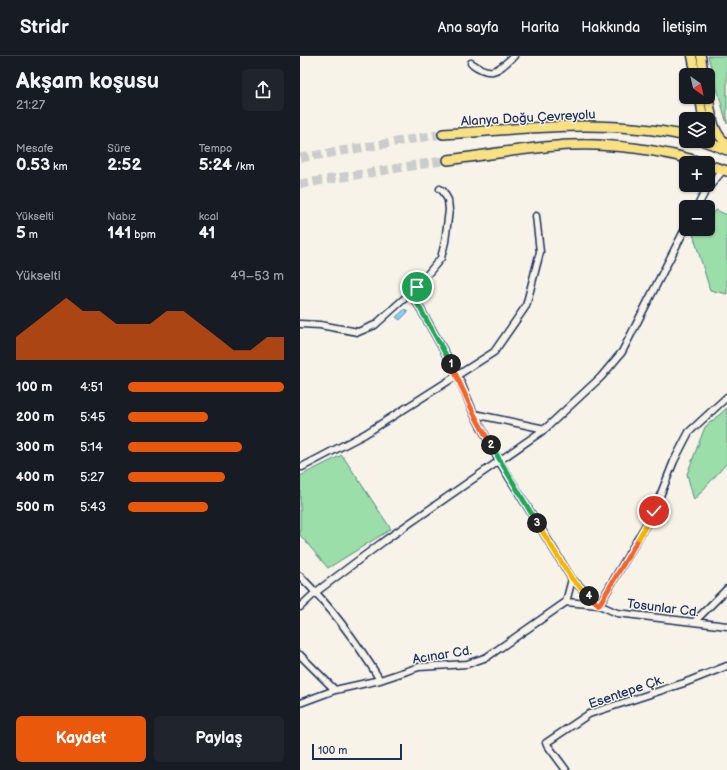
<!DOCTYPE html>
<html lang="tr">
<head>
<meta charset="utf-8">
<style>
  :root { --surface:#171b24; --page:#20242c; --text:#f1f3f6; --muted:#9ea1a6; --line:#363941; --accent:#ea580c }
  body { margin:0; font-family:"Balsamiq Sans",sans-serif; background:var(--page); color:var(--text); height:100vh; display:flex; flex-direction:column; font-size:15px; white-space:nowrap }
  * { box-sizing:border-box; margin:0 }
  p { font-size:13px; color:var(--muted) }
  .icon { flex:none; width:22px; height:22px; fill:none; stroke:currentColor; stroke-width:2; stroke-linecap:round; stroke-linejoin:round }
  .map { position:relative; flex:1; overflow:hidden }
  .panel { display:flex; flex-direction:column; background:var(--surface); width:300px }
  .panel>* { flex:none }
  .needle { width:26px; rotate:146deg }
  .controls { position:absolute; left:379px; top:12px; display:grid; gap:8px }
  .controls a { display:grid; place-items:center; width:36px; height:36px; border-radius:6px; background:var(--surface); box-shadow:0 1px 3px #0004; font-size:20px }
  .scale { position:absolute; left:12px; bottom:10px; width:90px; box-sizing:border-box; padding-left:4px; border:2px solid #1b2f5e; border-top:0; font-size:11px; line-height:14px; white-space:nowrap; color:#1b2f5e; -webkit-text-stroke:3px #f7f3e8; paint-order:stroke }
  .pin { position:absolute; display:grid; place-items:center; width:34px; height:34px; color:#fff; margin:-17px; border:2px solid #fff; border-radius:50%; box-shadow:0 1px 4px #0007 }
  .km { position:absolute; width:20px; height:20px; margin:-10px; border-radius:50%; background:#222; color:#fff; font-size:11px; line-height:20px; text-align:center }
  .round { display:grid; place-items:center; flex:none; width:42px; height:42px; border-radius:6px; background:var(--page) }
  .summary { display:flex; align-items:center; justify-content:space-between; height:68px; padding:0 16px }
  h1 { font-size:22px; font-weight:700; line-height:30px }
  .stats { display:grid; grid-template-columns:repeat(3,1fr); gap:6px; height:68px; padding:4px 16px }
  .stats div { display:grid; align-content:center }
  .stats b { font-size:17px; font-weight:700 }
  .stats small { font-size:11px; font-weight:400 }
  .stats p { font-size:11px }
  .chart { height:112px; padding:8px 16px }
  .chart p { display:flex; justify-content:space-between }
  .chart svg { width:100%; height:72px; margin-top:4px; fill:var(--accent); opacity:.7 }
  .primary-button { display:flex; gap:8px; margin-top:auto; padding:8px 16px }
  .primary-button a { flex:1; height:46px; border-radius:6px; background:var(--accent); color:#fff; font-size:16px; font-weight:700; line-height:46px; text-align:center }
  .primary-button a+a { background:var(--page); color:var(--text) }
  ul { padding:0 16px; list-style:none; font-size:13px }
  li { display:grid; grid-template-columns:64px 48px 1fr; align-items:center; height:30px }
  li i { height:10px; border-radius:5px; background:var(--accent) }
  header { display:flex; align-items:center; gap:24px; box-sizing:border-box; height:56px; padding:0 20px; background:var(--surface); border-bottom:1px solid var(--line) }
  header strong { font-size:19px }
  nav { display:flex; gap:22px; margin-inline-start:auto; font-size:14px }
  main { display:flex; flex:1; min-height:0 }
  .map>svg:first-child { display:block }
  .green { fill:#9bdea9; stroke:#5b8684 }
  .water { fill:#8bceec; stroke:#5e8eb3 }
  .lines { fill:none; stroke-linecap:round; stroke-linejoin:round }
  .highway-tunnel { stroke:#cbcccc; stroke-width:9; stroke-dasharray:9 4.5; stroke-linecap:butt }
  .minor-casing { stroke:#1b2f5e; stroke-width:9 }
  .major-casing { stroke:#1b2f5e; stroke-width:11 }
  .highway-casing { stroke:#1b2f5e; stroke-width:12 }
  .minor { stroke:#f7f3e8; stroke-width:6 }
  .major { stroke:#f9e181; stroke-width:8 }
  .highway { stroke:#f9e181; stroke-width:9 }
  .split-1-casing { stroke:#fff; stroke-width:8 }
  .split-2-casing { stroke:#fff; stroke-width:8 }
  .split-3-casing { stroke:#fff; stroke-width:8 }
  .split-4-casing { stroke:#fff; stroke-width:8 }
  .split-5-casing { stroke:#fff; stroke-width:8 }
  .split-6-casing { stroke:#fff; stroke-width:8 }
  .split-1 { stroke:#22a559; stroke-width:5 }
  .split-2 { stroke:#f0652b; stroke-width:5 }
  .split-3 { stroke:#22a559; stroke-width:5 }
  .split-4 { stroke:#f5b400; stroke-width:5 }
  .split-5 { stroke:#f0652b; stroke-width:5 }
  .split-6 { stroke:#f5b400; stroke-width:5 }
  .labels { text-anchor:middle; stroke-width:3; stroke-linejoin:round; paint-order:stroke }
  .street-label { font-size:13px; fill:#1b2f5e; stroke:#f7f3e8 }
</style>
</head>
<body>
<header>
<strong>Stridr</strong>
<nav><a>Ana sayfa</a><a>Harita</a><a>Hakkında</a><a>İletişim</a></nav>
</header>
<main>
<section class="panel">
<div class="summary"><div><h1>Akşam koşusu</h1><p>21:27</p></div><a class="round"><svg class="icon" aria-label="share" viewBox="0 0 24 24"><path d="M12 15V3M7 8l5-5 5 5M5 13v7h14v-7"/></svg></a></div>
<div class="stats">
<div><p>Mesafe</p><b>0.53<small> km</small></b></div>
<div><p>Süre</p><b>2:52</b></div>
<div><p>Tempo</p><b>5:24<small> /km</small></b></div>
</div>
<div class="stats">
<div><p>Yükselti</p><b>5<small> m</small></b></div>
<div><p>Nabız</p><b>141<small> bpm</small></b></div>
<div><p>kcal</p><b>41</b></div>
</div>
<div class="chart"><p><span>Yükselti</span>49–53 m</p>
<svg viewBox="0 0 160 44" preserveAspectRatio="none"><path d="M0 44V30L10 22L20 14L30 6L40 14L50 14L60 22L70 22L80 22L90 14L100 14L110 22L120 30L130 38L140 38L150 30L160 30V44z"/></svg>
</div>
<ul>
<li><b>100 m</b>4:51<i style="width:100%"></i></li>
<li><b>200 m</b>5:45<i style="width:51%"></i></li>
<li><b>300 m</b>5:14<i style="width:73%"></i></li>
<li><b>400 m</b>5:27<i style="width:62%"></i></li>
<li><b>500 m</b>5:43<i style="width:51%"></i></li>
</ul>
<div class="primary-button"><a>Kaydet</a><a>Paylaş</a></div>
</section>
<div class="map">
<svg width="427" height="714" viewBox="0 0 427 714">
  <rect width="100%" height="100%" fill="#f7f3e8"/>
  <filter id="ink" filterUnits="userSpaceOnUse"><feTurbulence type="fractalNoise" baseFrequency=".025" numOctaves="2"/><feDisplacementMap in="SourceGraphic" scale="8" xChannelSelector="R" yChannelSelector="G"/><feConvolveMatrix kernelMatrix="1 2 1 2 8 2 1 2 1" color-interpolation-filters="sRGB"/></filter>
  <g filter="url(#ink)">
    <path class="green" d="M 408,0 L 427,0 L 427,68 Z
      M 416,154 L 427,159 L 427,238 L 410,234 L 393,178 L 398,173 L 408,173 L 408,163 Z
      M 427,352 L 427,407 L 394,444 L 387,418 L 405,371 Z
      M 42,399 L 91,473 L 28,512 L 0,479 L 0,420 Z"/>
    <path class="water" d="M 105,253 L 108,256 L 100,264 L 96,261 Z"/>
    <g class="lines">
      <path class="highway-tunnel" d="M 0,102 L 143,78
        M 0,128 L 148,104"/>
      <defs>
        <path id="minor" d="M 171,7 C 192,22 197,15 214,0
          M 397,151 L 405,136 L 423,114
          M 111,236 L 158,320 L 174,358 L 199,405 L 272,523
          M 0,268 L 20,269 L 58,276 L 75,269 L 117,231 L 141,202 L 145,186 L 149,154 L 148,144 L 143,135 L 140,133
          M 174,358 L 245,373
          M 0,410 L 2,411 L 65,378 L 194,296 L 226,250 L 240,196 L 236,160
          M 0,520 C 31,551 57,586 80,624
          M 266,546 L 272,523 L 299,549 L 317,557 L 427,570
          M 299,549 L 354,455 L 374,405 L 389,376 L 427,341
          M 0,551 L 16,536 L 84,485 L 245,373 L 301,321 L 322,296 L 386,171
          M 394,566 L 427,533
          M 0,599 L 35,634
          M 0,647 L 35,634 L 80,624 L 119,611 L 167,608 L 187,601 L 266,546 L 299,549
          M 266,714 L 246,687 L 289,658 L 384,627 L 427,610"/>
        <path id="major" d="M 392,0 L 396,19
          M 401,0 L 404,19
          M 408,38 C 411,54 412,78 427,87
          M 400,41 L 403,63"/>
        <path id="highway" d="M 143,78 C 223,73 306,62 386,80
          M 404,85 L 427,94
          M 148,104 C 187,99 230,91 270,89 C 310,87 364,94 403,107
          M 408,109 L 427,115"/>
      </defs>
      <use href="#minor" class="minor-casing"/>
      <use href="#major" class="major-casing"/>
      <use href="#highway" class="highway-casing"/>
      <use href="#minor" class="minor"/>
      <use href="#major" class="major"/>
      <use href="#highway" class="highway"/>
    </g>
  </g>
  <g class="lines" filter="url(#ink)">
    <defs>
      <path id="split-1" d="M 117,231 L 111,236 L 151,308"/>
      <path id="split-2" d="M 151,308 L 174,358 L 191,389"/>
      <path id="split-3" d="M 191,389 L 237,467"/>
      <path id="split-4" d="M 237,467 L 272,523 L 289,540"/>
      <path id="split-5" d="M 289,540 L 299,549 L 339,482"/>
      <path id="split-6" d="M 339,482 L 354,455"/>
    </defs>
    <use href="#split-1" class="split-1-casing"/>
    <use href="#split-2" class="split-2-casing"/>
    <use href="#split-3" class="split-3-casing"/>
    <use href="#split-4" class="split-4-casing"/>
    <use href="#split-5" class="split-5-casing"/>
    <use href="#split-6" class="split-6-casing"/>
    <use href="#split-1" class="split-1"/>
    <use href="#split-2" class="split-2"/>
    <use href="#split-3" class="split-3"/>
    <use href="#split-4" class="split-4"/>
    <use href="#split-5" class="split-5"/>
    <use href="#split-6" class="split-6"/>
  </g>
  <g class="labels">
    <g class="street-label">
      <text transform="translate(228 61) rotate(-3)" y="5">Alanya Doğu Çevreyolu</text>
      <text transform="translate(363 551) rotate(7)" y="5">Tosunlar Cd.</text>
      <text transform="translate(142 598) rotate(-9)" y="5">Acınar Cd.</text>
      <text transform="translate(326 635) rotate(-19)" y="5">Esentepe Çk.</text>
    </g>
  </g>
</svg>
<div class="controls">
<a><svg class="needle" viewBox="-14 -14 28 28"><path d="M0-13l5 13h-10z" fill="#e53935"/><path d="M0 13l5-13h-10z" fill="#9ea1a6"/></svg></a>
<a><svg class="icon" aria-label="layers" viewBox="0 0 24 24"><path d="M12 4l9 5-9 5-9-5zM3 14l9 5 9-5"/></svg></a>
<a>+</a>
<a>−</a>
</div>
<div class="scale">100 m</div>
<div class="pin" style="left:117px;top:231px;background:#1e9e55"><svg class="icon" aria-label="arrive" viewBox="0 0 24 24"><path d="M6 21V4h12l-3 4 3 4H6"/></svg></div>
<div class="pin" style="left:354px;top:455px;background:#d93025"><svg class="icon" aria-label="check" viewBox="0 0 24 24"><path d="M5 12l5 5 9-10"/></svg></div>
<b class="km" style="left:151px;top:308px">1</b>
<b class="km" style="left:191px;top:389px">2</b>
<b class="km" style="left:237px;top:467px">3</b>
<b class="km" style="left:289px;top:540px">4</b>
</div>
</main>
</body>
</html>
